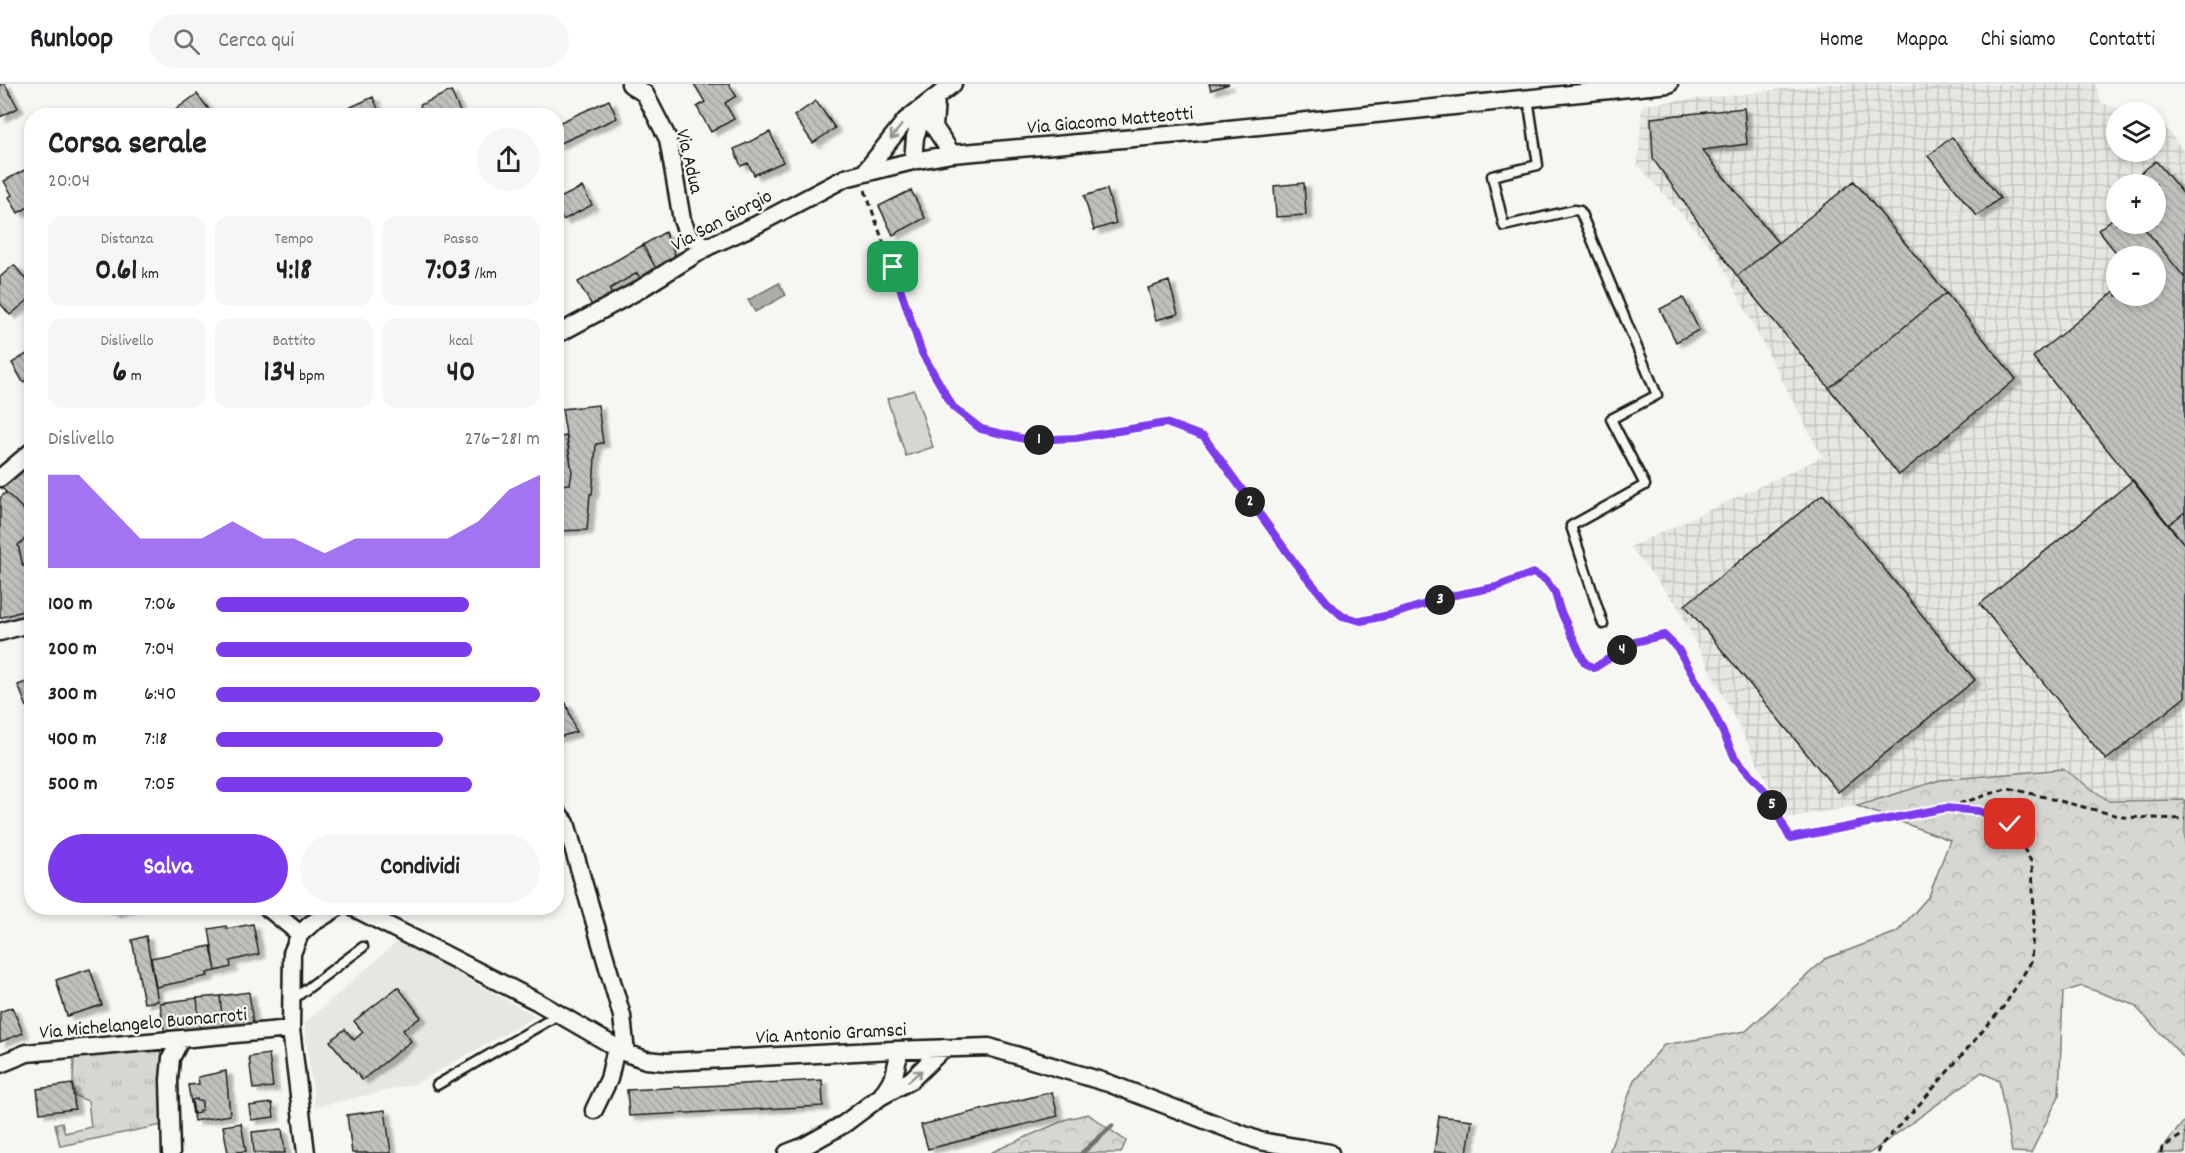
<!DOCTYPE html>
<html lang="it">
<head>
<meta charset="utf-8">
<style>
  :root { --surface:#fff; --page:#f6f6f6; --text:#202124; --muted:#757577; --line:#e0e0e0; --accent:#7c3aed }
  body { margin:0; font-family:Dekko,sans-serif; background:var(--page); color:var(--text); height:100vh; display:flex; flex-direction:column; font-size:22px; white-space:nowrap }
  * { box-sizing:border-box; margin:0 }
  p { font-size:20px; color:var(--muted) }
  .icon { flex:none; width:33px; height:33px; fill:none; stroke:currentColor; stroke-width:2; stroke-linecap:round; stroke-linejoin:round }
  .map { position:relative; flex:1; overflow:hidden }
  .drawer { position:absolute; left:24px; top:24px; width:540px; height:807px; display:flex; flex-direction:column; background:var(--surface); border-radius:24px; box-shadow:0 3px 9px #0003 }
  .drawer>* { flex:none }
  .tools { position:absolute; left:2106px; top:18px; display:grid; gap:12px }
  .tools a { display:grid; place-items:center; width:60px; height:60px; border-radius:50%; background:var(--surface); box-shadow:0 3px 9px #0003; font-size:30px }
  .pin { position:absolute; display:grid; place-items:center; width:51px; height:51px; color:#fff; margin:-26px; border-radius:12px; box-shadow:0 3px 9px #0006 }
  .km { position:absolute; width:30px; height:30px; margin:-15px; border-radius:50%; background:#222; color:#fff; font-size:16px; line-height:30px; text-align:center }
  .round { display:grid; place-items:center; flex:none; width:63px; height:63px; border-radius:32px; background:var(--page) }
  .overview { display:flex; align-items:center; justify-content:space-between; height:102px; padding:0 24px }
  h1 { font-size:33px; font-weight:700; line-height:45px }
  .stats { display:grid; grid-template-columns:repeat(3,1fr); gap:9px; height:102px; padding:6px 24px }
  .stats div { display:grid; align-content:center; border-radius:15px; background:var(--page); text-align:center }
  .stats b { font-size:30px; font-weight:700 }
  .stats small { font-size:16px; font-weight:400 }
  .stats p { font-size:16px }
  .chart { height:168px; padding:12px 24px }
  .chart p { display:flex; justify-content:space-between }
  .chart svg { width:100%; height:108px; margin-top:6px; fill:var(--accent); opacity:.7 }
  .button { display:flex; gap:12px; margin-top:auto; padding:12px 24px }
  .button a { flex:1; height:69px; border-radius:36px; background:var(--accent); color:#fff; font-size:24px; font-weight:700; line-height:69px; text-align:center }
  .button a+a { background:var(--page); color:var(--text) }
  ul { padding:0 24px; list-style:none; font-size:20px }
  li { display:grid; grid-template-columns:96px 72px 1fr; align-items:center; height:45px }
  li i { height:15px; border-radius:8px; background:var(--accent) }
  header { display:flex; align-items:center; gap:36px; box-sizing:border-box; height:84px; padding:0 30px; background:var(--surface); border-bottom:2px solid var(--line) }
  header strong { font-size:28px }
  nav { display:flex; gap:33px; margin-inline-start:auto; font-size:21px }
  .search { width:420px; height:54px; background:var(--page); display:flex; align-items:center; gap:15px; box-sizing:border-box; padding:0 21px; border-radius:33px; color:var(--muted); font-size:22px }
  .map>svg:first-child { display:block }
  .built { fill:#e6e6e2 }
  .industrial { fill:url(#industrial-grid); fill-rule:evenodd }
  .grass { fill:url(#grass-tufts); stroke:#797977; stroke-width:1.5 }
  .forest { fill:url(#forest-crowns); stroke:#797977; stroke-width:1.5 }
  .pitch { fill:#d6d6d2; stroke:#797977; stroke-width:1.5 }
  .water { fill:#acaca9; stroke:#727271; stroke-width:1.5 }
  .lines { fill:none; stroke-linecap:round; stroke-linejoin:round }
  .stream { stroke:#727271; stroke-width:5 }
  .building { fill:url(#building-back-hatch); stroke:#1c1c1c; stroke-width:1.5; filter:url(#shadow) }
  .service-casing { stroke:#1c1c1c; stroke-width:13 }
  .minor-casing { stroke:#1c1c1c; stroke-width:21 }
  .path { stroke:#1c1c1c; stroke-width:3; stroke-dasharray:6 4.5; stroke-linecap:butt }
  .service { stroke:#f6f6f2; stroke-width:8 }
  .minor { stroke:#f6f6f2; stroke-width:16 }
  .oneway { stroke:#949492 }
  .route-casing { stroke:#fff; stroke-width:12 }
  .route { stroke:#7c3aed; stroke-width:8 }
  .labels { text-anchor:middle; stroke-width:4.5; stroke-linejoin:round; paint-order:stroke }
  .street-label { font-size:20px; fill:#1c1c1c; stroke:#f6f6f2 }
</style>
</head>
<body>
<header>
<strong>Runloop</strong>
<div class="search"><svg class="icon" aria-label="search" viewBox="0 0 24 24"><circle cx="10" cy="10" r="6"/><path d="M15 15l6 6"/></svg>Cerca qui</div>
<nav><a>Home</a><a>Mappa</a><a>Chi siamo</a><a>Contatti</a></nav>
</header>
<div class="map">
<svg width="2185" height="1069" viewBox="0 0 2185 1069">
  <defs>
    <pattern id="industrial-grid" width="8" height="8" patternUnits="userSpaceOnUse" patternTransform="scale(1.5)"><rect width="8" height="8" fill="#e6e6e2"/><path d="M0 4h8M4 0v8" fill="none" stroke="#c5c5c1"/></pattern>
    <pattern id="grass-tufts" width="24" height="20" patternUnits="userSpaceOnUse" patternTransform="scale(1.5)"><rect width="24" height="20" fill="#d6d6d2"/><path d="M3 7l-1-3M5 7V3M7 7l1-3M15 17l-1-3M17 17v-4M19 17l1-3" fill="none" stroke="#b7b7b4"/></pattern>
    <pattern id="forest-crowns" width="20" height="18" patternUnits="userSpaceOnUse" patternTransform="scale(1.5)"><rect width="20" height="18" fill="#d6d6d2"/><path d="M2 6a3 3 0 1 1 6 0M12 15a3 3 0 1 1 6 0" fill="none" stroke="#b7b7b4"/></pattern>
    <pattern id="building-back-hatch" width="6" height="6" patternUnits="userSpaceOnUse" patternTransform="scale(1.5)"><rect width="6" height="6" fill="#c0c0bd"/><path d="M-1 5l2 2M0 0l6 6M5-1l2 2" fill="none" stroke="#a4a4a2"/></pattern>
    <filter id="shadow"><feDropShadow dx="6" dy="4" stdDeviation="1.5" flood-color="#0004"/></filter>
  </defs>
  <rect width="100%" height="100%" fill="#f6f6f2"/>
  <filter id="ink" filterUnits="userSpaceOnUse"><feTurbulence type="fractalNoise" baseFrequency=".0167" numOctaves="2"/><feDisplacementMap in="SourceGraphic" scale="12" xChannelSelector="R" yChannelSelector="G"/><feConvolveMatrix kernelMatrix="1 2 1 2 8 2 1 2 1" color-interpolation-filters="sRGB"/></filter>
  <g filter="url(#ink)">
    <path class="built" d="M 398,857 L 536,932 L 415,1000 L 315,1023 L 304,940 Z"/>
    <path class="industrial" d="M 1830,0 L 2095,0 L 2101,19 L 2130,28 L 2116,28 L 2116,68 L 2156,68 L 2156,36 L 2162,39 L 2185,69 L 2185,716 L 2109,717 L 2063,685 L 1940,696 L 1857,722 L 1786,734 L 1675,518 L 1630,463 L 1822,373 L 1716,169 L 1638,81 L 1642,21 ZM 2116,100 L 2156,100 L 2156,140 L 2116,140 ZM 2116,172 L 2156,172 L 2156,212 L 2116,212 Z"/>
    <path class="grass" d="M 155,965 L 163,969 L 162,1041 L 60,1062 L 55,1040 L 62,1038 L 65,1049 L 91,1043 L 88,1017 L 75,1012 L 73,999 L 74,971 Z"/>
    <path class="forest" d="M 2063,685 L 2109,717 L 2185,716 L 2185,975 L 2134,921 L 2082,902 L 2063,908 L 2059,1012 L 2031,1069 L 2012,1068 L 1999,997 L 1982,988 L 1870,1069 L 1609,1069 L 1634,996 L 1664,961 L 1746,947 L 1825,875 L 1897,848 L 1929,812 L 1950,756 L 1857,722 L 1940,696 Z
      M 1088,1030 L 1126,1057 L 1121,1069 L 990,1069 L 1067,1035 Z
      M 2185,1036 L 2185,1069 L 2158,1069 Z"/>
    <path class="pitch" d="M 914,306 L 933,363 L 906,372 L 887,315 Z"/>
    <path class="water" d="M 779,199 L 786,211 L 755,228 L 748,216 Z"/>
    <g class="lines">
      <path class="stream" d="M 1082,1069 L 1112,1042"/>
    </g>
    <path class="building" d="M 0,0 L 5,0 L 18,24 L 0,33 Z
      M 694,0 L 729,0 L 736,12 L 725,19 L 734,35 L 711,48 L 697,23 L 705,18 Z
      M 1209,0 L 1229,0 L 1211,6 Z
      M 451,7 L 462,32 L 425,32 L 420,21 Z
      M 197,10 L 214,32 L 167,32 Z
      M 373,13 L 381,32 L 331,32 Z
      M 609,16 L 617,34 L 556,61 L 556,40 Z
      M 816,17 L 835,44 L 813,59 L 794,32 Z
      M 1744,24 L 1747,60 L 1702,66 L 1778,159 L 1737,192 L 1653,75 L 1651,34 Z
      M 770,48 L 783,78 L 754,91 L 748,79 L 741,82 L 734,65 Z
      M 1952,53 L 2000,114 L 1977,132 L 1928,72 Z
      M 2156,77 L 2185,112 L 2185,194 L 2141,140 L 2156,140 L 2156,100 L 2126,100 Z
      M 32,82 L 32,121 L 18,129 L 9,113 L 12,111 L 4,97 Z
      M 1854,97 L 1946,209 L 1829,304 L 1737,192 Z
      M 1304,99 L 1306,131 L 1276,133 L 1274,102 Z
      M 582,103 L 592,121 L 563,136 L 556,124 L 556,116 Z
      M 1107,105 L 1116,139 L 1094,146 L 1084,112 Z
      M 911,106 L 925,134 L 893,151 L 879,122 Z
      M 2116,132 L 2116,140 L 2141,140 L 2185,194 L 2185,428 L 2168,441 L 2033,273 L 2116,206 L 2116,212 L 2156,212 L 2156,172 L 2119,172 L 2098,146 Z
      M 665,148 L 675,170 L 669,182 L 658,188 L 643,161 Z
      M 643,161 L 658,188 L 642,198 L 637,189 L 609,205 L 613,213 L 594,225 L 578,198 Z
      M 14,181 L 32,203 L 32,213 L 10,231 L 0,219 L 0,193 Z
      M 1169,197 L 1178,230 L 1156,236 L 1148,204 Z
      M 1946,209 L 2016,295 L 1899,391 L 1829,304 Z
      M 1683,213 L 1699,246 L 1676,258 L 1660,225 Z
      M 30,268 L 32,293 L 23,298 L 12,279 Z
      M 598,321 L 603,359 L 596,360 L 594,389 L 592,410 L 590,410 L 587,446 L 556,447 L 556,401 L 570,400 L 572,388 L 562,325 Z
      M 567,352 L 572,388 L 570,400 L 556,401 L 556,354 Z
      M 32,375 L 32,434 L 2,404 Z
      M 2133,396 L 2185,461 L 2185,613 L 2106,676 L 1980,520 Z
      M 6,408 L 32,434 L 32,449 L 18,461 L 23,482 L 32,480 L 32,524 L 0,534 L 0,414 Z
      M 1823,410 L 1975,596 L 1838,708 L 1685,521 Z
      M 2185,428 L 2185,461 L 2168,441 Z
      M 32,596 L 32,621 L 27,623 L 18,601 Z
      M 566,619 L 576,648 L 556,654 L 556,623 Z
      M 110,824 L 131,824 L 112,829 Z
      M 275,824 L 306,824 L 279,834 Z
      M 253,840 L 259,870 L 230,877 L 231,883 L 216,887 L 209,845 L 226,842 L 227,845 Z
      M 146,852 L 158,917 L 144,919 L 132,856 Z
      M 211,862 L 216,887 L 207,889 L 208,892 L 156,903 L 151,874 Z
      M 90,885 L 102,921 L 67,932 L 56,896 Z
      M 398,903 L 421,933 L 403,946 L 411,957 L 362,996 L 330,957 L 345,945 L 354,956 L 363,948 L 354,937 Z
      M 249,908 L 253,940 L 223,944 L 220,912 Z
      M 220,912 L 223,944 L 200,947 L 197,914 Z
      M 197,914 L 200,947 L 165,951 L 160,919 Z
      M 12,923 L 23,949 L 0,958 L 0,928 Z
      M 269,970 L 273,1003 L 253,1005 L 249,973 Z
      M 226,987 L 230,1031 L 194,1037 L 188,1001 L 199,1000 L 198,993 Z
      M 822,996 L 823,1022 L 629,1032 L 627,1006 Z
      M 72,1000 L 75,1025 L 40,1029 L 37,1005 Z
      M 1052,1008 L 1058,1032 L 928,1065 L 921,1041 Z
      M 197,1015 L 197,1017 L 202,1017 L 202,1026 L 199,1026 L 199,1029 L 194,1030 L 192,1016 Z
      M 272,1019 L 274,1033 L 251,1036 L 249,1022 Z
      M 385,1026 L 391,1069 L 352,1069 L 347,1031 Z
      M 1439,1032 L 1472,1036 L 1467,1069 L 1434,1068 Z
      M 241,1039 L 246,1067 L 228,1069 L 223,1042 Z
      M 282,1045 L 285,1069 L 254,1069 L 252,1048 Z"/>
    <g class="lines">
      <defs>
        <path id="service" d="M 1528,14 L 1538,81 L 1492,92 L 1504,142 L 1574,126 L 1580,127 L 1657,311 L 1611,335 L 1645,401 L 1571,442 L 1603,540
          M 292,916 L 363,863
          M 437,1001 L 558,931"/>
        <path id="minor" d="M 630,0 L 645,10 L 668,55 L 682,136 L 689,153 L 707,163
          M 936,14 L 934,43 L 952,70
          M 913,77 L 915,53 L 926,22
          M 864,89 L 906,36 L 953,0
          M 556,251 L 637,207 L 707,163 L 756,141 L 845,94 L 913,77 L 952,70 L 1180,50 L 1669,0
          M 0,394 L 32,367
          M 0,548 L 32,539
          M 556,727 L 566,739 L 622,932 L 626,969
          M 268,824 L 300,850
          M 354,824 L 538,918 L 626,969 L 646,976 L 667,978 L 893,966 L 989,963 L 1108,999 L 1260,1057 L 1330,1069
          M 0,980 L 27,969 L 291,945
          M 882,1011 L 894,992 L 900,966
          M 594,1026 L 609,995 L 616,964
          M 171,1069 L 169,996 L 171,974 L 181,955
          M 306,1069 L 291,945 L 292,869 L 300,850 L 311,840 L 337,824
          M 787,1069 L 805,1062 L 844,1040 L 880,1013 L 911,996 L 944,964"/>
      </defs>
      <use href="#service" class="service-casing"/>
      <use href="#minor" class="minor-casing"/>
      <path class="path" d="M 865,106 L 922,269 L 953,323 L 981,346 L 1029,356 L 1076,354 L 1166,339 L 1204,353 L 1295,479 L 1328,519 L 1342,532 L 1361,537 L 1394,529 L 1451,512 L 1496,503 L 1533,489 L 1546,496 L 1555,509 L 1560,526 L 1585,579 L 1594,584 L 1635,558 L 1664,551 L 1678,565 L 1711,623 L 1735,674 L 1765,707 L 1790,754 L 1946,724 L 2009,704 L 2123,733 L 2185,735
        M 1877,1069 L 1880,1062 L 1918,1022 L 2005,921 L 2031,878 L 2034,833 L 2032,779 L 2010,740 L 1979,727 L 1948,724
        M 2161,1069 L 2162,1064 L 2185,1049"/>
      <use href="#service" class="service"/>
      <use href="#minor" class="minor"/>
    </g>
    <defs><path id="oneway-shaft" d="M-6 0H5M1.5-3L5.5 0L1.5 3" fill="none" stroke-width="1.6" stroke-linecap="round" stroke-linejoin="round" transform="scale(1.5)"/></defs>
    <g class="oneway">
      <use href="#oneway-shaft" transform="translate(896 48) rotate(128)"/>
      <use href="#oneway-shaft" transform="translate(915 992) rotate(-40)"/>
    </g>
  </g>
  <g class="lines" filter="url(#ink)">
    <defs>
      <path id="route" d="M 893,183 L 922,269 L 953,323 L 981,345 L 1029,356 L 1076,354 L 1166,339 L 1204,353 L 1295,479 L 1328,519 L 1342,532 L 1361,537 L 1394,530 L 1450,512 L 1496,503 L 1533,489 L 1546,496 L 1555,509 L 1560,526 L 1585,579 L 1594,584 L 1635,558 L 1664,551 L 1678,565 L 1711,623 L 1735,674 L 1765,707 L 1790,754 L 1946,724 L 1979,727 L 2010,740"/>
    </defs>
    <use href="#route" class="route-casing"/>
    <use href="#route" class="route"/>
  </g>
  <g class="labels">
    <g class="street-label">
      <text transform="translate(1110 35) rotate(-5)" y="7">Via Giacomo Matteotti</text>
      <text transform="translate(691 77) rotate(77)" y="7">Via Adua</text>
      <text transform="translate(721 135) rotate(-28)" y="7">Via San Giorgio</text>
      <text transform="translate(143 938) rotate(-5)" y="7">Via Michelangelo Buonarroti</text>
      <text transform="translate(831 948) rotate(-3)" y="7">Via Antonio Gramsci</text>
    </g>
  </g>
</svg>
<div class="tools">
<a><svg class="icon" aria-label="layers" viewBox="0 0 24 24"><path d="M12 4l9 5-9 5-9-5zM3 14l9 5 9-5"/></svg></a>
<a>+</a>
<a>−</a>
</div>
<div class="pin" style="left:893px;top:183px;background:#1e9e55"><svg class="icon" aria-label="arrive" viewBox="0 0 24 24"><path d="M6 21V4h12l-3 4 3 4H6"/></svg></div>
<div class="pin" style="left:2010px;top:740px;background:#d93025"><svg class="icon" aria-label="check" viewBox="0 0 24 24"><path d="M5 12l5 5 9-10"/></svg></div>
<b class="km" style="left:1039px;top:356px">1</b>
<b class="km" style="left:1250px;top:418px">2</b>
<b class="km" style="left:1440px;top:516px">3</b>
<b class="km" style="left:1622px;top:566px">4</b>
<b class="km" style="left:1772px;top:721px">5</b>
<section class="drawer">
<div class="overview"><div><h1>Corsa serale</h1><p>20:04</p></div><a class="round"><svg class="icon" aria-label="share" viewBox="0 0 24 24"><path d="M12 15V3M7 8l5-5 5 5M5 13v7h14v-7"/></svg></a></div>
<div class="stats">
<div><p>Distanza</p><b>0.61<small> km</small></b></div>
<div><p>Tempo</p><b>4:18</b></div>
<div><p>Passo</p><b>7:03<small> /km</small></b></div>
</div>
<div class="stats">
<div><p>Dislivello</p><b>6<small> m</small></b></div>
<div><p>Battito</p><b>134<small> bpm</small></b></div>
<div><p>kcal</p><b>40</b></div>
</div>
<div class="chart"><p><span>Dislivello</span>276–281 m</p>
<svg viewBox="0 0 160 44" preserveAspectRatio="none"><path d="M0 44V6L10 6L20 19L30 32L40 32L50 32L60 25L70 32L80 32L90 38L100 32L110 32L120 32L130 32L140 25L150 12L160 6V44z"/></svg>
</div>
<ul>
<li><b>100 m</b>7:06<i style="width:78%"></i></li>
<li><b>200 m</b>7:04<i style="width:79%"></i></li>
<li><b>300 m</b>6:40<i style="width:100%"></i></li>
<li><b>400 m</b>7:18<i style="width:70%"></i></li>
<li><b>500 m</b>7:05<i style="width:79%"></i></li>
</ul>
<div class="button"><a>Salva</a><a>Condividi</a></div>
</section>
</div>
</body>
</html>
